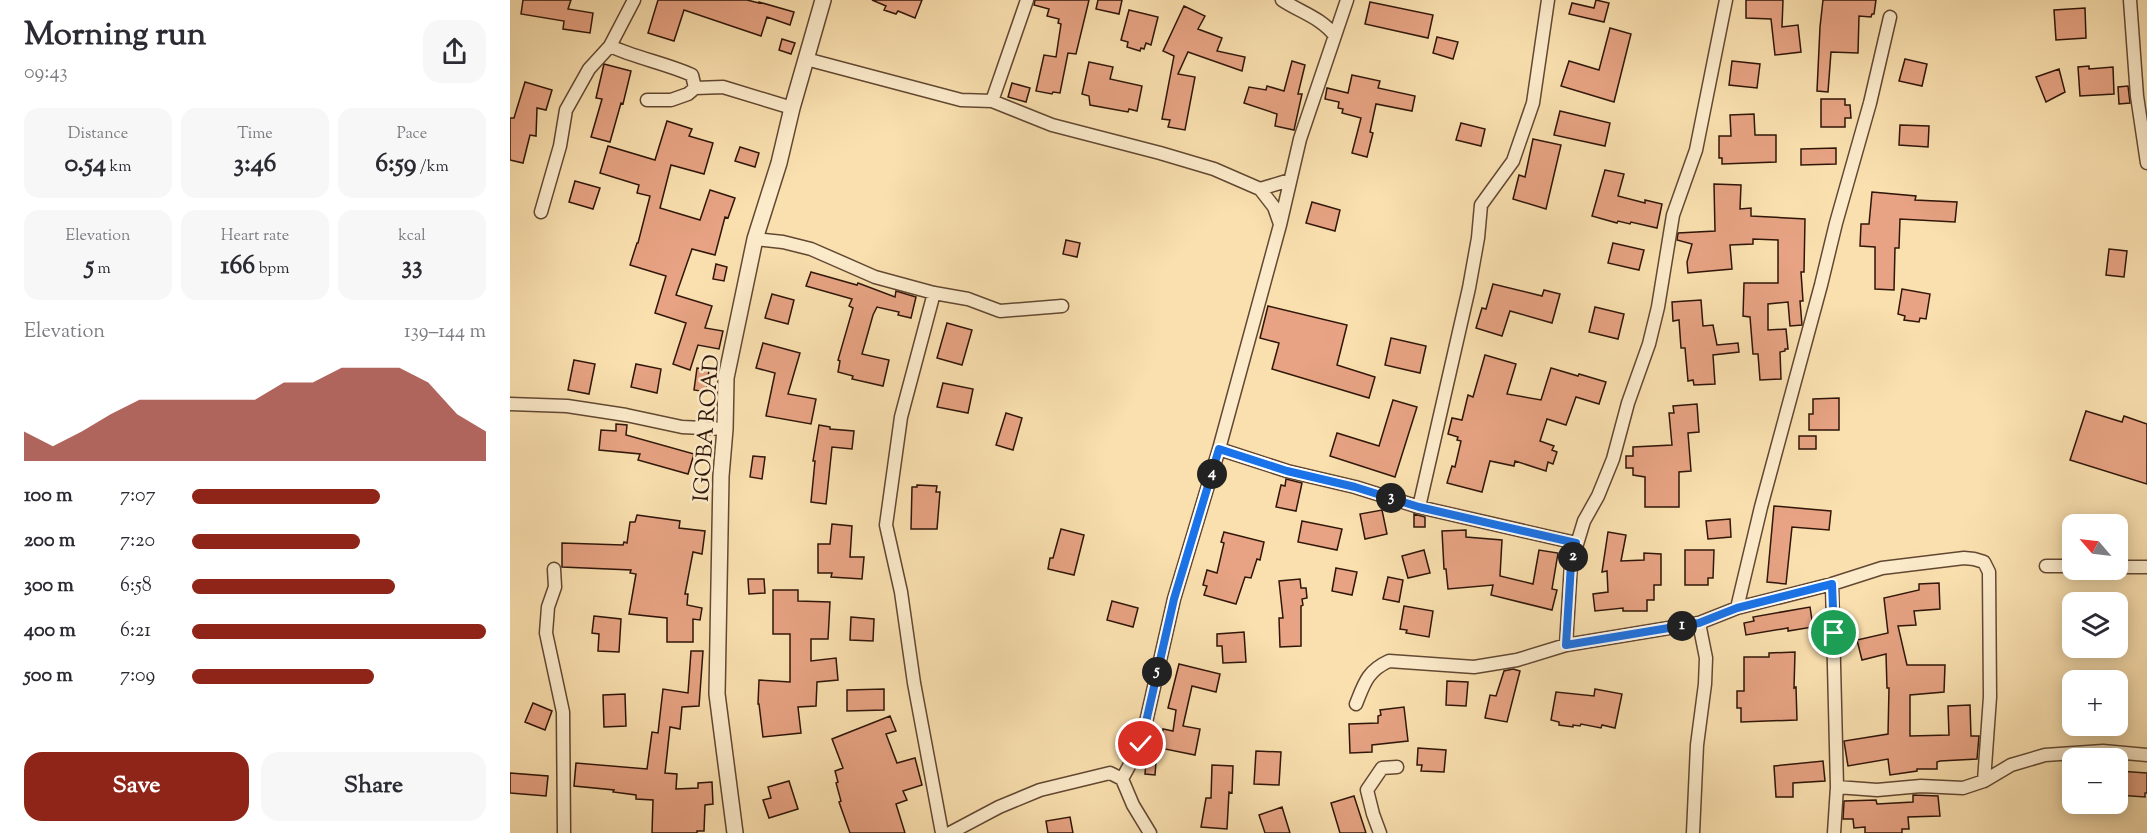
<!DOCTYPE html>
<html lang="en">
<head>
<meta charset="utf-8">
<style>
  :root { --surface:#fff; --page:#f7f7f7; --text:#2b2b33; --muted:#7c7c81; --accent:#8f2418 }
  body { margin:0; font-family:"Sorts Mill Goudy",serif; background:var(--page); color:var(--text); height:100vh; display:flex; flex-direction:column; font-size:22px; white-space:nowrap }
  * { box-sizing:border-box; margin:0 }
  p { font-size:20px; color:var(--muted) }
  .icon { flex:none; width:33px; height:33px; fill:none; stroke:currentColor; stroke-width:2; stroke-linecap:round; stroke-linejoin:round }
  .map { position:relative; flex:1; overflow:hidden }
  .sheet { display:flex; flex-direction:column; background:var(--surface); width:510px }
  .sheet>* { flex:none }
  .needle { width:39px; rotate:298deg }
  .buttons { position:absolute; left:1552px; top:514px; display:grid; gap:12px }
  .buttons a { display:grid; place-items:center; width:66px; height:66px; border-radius:12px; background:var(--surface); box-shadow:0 3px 15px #0003; font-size:30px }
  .pin { position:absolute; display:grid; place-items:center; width:51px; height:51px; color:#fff; margin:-26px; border:3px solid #fff; border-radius:50%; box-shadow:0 2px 6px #0007 }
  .km { position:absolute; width:30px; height:30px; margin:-15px; border-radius:50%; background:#222; color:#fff; font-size:16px; line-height:30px; text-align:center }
  .round { display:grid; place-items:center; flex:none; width:63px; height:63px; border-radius:18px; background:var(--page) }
  .summary { display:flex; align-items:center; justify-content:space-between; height:102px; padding:0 24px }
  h1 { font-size:33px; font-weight:700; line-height:45px }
  .figures { display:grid; grid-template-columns:repeat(3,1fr); gap:9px; height:102px; padding:6px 24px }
  .figures div { display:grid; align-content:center; border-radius:15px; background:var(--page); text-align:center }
  .figures b { font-size:26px; font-weight:700 }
  .figures small { font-size:16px; font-weight:400 }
  .figures p { font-size:16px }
  .chart { height:168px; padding:12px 24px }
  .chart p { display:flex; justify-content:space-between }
  .chart svg { width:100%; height:108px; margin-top:6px; fill:var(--accent); opacity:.7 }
  .cta { display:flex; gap:12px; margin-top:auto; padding:12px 24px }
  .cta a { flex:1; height:69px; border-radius:18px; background:var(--accent); color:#fff; font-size:24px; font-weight:700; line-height:69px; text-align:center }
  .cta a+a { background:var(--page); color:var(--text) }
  ul { padding:0 24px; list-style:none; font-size:20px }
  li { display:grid; grid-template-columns:96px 72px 1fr; align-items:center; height:45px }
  li i { height:15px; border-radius:8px; background:var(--accent) }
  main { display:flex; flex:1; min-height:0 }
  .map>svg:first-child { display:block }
  .building { fill:#e7a383; stroke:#2f1609; stroke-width:1.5 }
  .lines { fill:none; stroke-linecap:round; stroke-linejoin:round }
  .minor-casing { stroke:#624832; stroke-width:15 }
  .tertiary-casing { stroke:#624832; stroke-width:18 }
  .minor { stroke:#fcebcb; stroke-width:12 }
  .tertiary { stroke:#fcebcb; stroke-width:15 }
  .route-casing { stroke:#fff; stroke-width:12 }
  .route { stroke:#1a73e8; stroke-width:8 }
  .labels { text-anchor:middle; stroke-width:5; stroke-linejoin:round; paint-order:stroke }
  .street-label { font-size:22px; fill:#2f1609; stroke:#fcebcb }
</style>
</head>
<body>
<main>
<section class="sheet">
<div class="summary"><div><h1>Morning run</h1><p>09:43</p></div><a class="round"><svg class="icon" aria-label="share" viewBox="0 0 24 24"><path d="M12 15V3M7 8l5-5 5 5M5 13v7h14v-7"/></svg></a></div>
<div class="figures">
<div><p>Distance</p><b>0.54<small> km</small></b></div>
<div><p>Time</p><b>3:46</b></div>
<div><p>Pace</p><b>6:59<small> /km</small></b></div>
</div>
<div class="figures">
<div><p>Elevation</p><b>5<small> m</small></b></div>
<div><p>Heart rate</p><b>166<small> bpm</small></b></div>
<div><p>kcal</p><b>33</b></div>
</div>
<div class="chart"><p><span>Elevation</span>139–144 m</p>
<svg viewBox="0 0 160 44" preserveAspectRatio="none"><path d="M0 44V32L10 38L20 32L30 25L40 19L50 19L60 19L70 19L80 19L90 12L100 12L110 6L120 6L130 6L140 12L150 25L160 32V44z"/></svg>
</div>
<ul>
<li><b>100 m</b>7:07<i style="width:64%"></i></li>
<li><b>200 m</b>7:20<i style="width:57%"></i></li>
<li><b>300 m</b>6:58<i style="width:69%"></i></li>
<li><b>400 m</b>6:21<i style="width:100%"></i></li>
<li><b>500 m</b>7:09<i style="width:62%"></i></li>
</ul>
<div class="cta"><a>Save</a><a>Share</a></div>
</section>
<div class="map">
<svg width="1637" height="833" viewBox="0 0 1637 833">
  <rect width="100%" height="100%" fill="#fae0af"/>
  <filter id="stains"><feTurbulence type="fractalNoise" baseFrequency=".00333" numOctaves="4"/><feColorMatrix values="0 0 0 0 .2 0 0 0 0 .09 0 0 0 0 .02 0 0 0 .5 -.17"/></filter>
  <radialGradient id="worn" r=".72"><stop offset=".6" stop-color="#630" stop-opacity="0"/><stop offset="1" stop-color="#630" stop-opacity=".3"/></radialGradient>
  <path class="building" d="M 13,0 L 61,0 L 58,9 L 83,13 L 80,33 L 53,29 L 54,21 L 11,14 Z
    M 148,0 L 237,0 L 249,3 L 249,2 L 284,12 L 280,25 L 257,17 L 251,36 L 174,10 L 164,41 L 138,33 Z
    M 362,0 L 412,0 L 405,18 L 388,11 L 386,14 L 374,10 L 376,6 Z
    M 525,0 L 579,0 L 566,54 L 558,53 L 550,93 L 543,92 L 542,94 L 526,91 L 534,55 L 546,57 L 551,24 L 548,23 L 549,19 L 537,16 L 539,9 L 524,5 Z
    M 588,0 L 612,0 L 609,14 L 586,9 Z
    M 1086,0 L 1099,3 L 1094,22 L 1059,14 L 1062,3 L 1084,8 Z
    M 1236,0 L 1273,0 L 1272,27 L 1288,25 L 1291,52 L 1265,55 L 1261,19 L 1236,18 Z
    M 1313,0 L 1366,0 L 1364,14 L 1362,14 L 1361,17 L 1349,16 L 1348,53 L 1321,52 L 1318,92 L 1307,91 L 1310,27 Z
    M 860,2 L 923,15 L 918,38 L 855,24 Z
    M 674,6 L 695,16 L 688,29 L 712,38 L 707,51 L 735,57 L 732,71 L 678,52 L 668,74 L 685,77 L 675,130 L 658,127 L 660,120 L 652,119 L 664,56 L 653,51 Z
    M 1575,8 L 1576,38 L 1546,40 L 1544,10 Z
    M 619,10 L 648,17 L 641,45 L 636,43 L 634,49 L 631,48 L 630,51 L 617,47 L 618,42 L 611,40 Z
    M 1100,28 L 1121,34 L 1104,102 L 1051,86 L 1059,61 L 1089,70 Z
    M 927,37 L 948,42 L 943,59 L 923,53 Z
    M 272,39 L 285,43 L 281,54 L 269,50 Z
    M 1395,59 L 1417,64 L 1412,86 L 1389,81 Z
    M 782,61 L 795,65 L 788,94 L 792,94 L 784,130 L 765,126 L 767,114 L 734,103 L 739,87 L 756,90 L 757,86 L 774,91 Z
    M 1222,61 L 1250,64 L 1247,88 L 1219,85 Z
    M 579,62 L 603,67 L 600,79 L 632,86 L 627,111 L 619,109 L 618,112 L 580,105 L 579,96 L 572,94 Z
    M 94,64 L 121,71 L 113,104 L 111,103 L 100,142 L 81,137 L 92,99 L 86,98 Z
    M 1579,66 L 1579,69 L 1603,67 L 1604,94 L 1570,96 L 1568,67 Z
    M 1549,69 L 1555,92 L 1536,102 L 1526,77 Z
    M 842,75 L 870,81 L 868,88 L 905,96 L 902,111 L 866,104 L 860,132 L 863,133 L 857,157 L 842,153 L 851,118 L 832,113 L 833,109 L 828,108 L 829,102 L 815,99 L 817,88 L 838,93 Z
    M 15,82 L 42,90 L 36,110 L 27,108 L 26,136 L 20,135 L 13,163 L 0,160 L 0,118 L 4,118 Z
    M 502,83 L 520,88 L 516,102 L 498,97 Z
    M 1618,86 L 1620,103 L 1609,104 L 1608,87 Z
    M 1311,99 L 1335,99 L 1335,105 L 1340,105 L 1341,118 L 1335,118 L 1335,127 L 1311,127 Z
    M 1050,111 L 1100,123 L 1095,146 L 1044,135 Z
    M 1244,114 L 1245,135 L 1266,135 L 1266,162 L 1212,164 L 1212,158 L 1209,158 L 1209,136 L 1221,136 L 1220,115 Z
    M 157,121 L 182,129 L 179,136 L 203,143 L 194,174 L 161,165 L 150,208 L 190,220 L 200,190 L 225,198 L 218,218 L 215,217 L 205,255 L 182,249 L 166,295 L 202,306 L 195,328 L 213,331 L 209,349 L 188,345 L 180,370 L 163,364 L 176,323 L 145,313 L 156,276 L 120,265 L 127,243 L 128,243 L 140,196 L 127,193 L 129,185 L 90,173 L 98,146 L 145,160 Z
    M 951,123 L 975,129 L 971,146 L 946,140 Z
    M 1390,125 L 1419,126 L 1418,147 L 1389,145 Z
    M 1023,139 L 1051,145 L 1036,209 L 1003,199 L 1009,175 L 1015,177 Z
    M 230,147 L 249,153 L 245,167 L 225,161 Z
    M 1326,148 L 1326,164 L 1291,165 L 1291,149 Z
    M 1095,170 L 1114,174 L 1108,196 L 1135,203 L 1135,200 L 1152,204 L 1147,228 L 1121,222 L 1120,224 L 1108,221 L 1107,223 L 1082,216 Z
    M 65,181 L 90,188 L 83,209 L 59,202 Z
    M 1204,184 L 1231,185 L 1230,209 L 1241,208 L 1241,216 L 1295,219 L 1294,272 L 1291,272 L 1293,301 L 1290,301 L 1292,325 L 1280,326 L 1278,302 L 1258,304 L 1258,330 L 1276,329 L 1278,349 L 1275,349 L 1275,351 L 1270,352 L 1271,379 L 1250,380 L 1248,354 L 1243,354 L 1240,317 L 1233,316 L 1234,283 L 1268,283 L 1268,240 L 1243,239 L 1243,244 L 1220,245 L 1222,269 L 1178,273 L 1177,262 L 1182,244 L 1167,240 L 1168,233 L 1205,231 Z
    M 1362,192 L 1406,196 L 1405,200 L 1447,202 L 1445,222 L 1390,219 L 1389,248 L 1385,248 L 1384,290 L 1365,289 L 1365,247 L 1350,246 L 1351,224 L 1359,224 Z
    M 802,202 L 830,210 L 825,231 L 796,223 Z
    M 556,240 L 570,243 L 567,257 L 553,254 Z
    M 1103,243 L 1134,250 L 1129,270 L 1098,263 Z
    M 1599,249 L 1617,251 L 1614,277 L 1596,275 Z
    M 206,264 L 217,267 L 214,281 L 203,279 Z
    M 301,272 L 347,285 L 348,283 L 385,297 L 386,291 L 406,297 L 401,318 L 388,315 L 389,312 L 367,307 L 363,315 L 352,354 L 379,360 L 373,386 L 342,379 L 343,376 L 328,372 L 330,361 L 328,360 L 343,308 L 339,306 L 342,299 L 296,286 Z
    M 983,284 L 1032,296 L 1034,290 L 1050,294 L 1042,323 L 1000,311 L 992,336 L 966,328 L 972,308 L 976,309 Z
    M 1392,289 L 1420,294 L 1416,319 L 1410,318 L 1409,322 L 1394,320 L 1395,316 L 1388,314 Z
    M 262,294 L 284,300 L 278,324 L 255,318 Z
    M 1191,300 L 1193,326 L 1203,325 L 1207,345 L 1228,343 L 1229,352 L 1203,355 L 1205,384 L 1184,385 L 1183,380 L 1178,381 L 1175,348 L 1171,348 L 1169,320 L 1163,321 L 1162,302 Z
    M 758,306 L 837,325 L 827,365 L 865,377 L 859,398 L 762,369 L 769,343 L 750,338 Z
    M 1085,307 L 1114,314 L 1108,339 L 1079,332 Z
    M 437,323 L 462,330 L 452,365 L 427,358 Z
    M 881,338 L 916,346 L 910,373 L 875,365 Z
    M 253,343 L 290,353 L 278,394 L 306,399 L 301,424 L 256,416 L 265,373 L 246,368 Z
    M 975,355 L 1006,364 L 997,394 L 1031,400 L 1041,368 L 1068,376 L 1069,374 L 1096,382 L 1089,404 L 1066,397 L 1056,425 L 1037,419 L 1030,441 L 1044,446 L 1042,450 L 1047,452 L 1043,464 L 1038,462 L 1036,471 L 1005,461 L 1004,466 L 980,461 L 972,492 L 937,483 L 942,466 L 945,467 L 951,441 L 947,440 L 948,437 L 938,434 L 942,418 L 952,420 L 958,395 L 963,397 Z
    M 64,360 L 85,364 L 79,394 L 58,390 Z
    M 126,364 L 151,369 L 147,393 L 121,387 Z
    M 187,368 L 199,370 L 196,392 L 184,390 Z
    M 433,383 L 463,389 L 458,413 L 427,407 Z
    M 1329,398 L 1329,430 L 1299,430 L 1299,414 L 1303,414 L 1303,399 Z
    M 883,400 L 907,407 L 885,477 L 820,456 L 827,433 L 869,446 Z
    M 1187,404 L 1189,432 L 1178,433 L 1181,471 L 1169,472 L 1169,507 L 1135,507 L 1135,477 L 1123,475 L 1123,468 L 1116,468 L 1116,456 L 1123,456 L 1123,447 L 1162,445 L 1159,413 L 1164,413 L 1163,406 Z
    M 1576,411 L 1612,422 L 1614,416 L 1637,424 L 1637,484 L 1560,460 Z
    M 496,413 L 512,418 L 503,450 L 486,445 Z
    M 106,424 L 117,425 L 116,435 L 184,454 L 178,474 L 128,460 L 130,454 L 89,450 L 91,430 L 106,431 Z
    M 309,425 L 320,427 L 320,429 L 344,431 L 342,449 L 322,447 L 316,504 L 301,502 L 305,461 L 303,461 Z
    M 1289,436 L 1306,436 L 1306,449 L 1289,449 Z
    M 243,456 L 255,457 L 252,479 L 240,477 Z
    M 776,479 L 792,483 L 786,511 L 766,507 L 771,485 L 775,486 Z
    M 407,485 L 427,486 L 426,492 L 430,492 L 427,529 L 401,529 L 402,487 L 407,487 Z
    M 1264,506 L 1321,511 L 1319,530 L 1282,527 L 1276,584 L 1257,582 Z
    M 872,510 L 877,534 L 855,539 L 850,514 Z
    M 904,514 L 915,517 L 915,527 L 904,527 Z
    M 127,515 L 170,521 L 169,528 L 195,531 L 192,554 L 183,552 L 175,594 L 178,594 L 177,605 L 192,608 L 190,620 L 183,619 L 183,642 L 157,642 L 157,618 L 119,614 L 126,574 L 120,573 L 121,570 L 52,567 L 52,543 L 113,545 L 114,542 L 117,543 L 120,522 L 125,522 Z
    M 1220,519 L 1221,537 L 1198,539 L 1196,521 Z
    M 792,521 L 832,529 L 827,550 L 788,542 Z
    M 322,524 L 342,526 L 340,557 L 354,557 L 352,579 L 321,577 L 322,573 L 308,573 L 308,544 L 320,544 Z
    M 551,529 L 574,535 L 564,575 L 538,569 L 540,558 L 543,558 Z
    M 956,530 L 956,537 L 992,540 L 990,576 L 1023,584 L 1029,550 L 1048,553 L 1042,589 L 1047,590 L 1042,610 L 981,595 L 983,585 L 938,589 L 936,569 L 934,569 L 932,531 Z
    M 714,532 L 754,542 L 750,560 L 747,559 L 741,578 L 735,577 L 726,604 L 694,595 L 697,586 L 693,585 L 697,570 L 707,573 L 714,543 L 711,542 Z
    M 1098,532 L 1116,535 L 1111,561 L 1134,560 L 1134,553 L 1151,554 L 1151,585 L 1144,585 L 1144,600 L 1137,600 L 1137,611 L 1113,611 L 1113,608 L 1085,611 L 1083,594 L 1098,592 L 1097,571 L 1092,572 Z
    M 914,550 L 920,573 L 898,578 L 892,556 Z
    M 1175,550 L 1204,550 L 1203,578 L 1198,578 L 1198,585 L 1175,585 Z
    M 826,568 L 847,572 L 842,595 L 822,591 Z
    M 878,577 L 893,580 L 889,602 L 873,599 Z
    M 238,579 L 254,579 L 255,593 L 239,594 Z
    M 790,579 L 791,588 L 796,588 L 797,598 L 792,599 L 793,605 L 791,606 L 791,646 L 770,647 L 769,618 L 773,618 L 769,581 Z
    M 1429,583 L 1430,609 L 1404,611 L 1406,625 L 1388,626 L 1397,665 L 1435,665 L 1434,692 L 1400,695 L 1400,736 L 1439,735 L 1438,706 L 1460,705 L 1461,736 L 1469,736 L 1467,759 L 1430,761 L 1427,762 L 1427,769 L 1407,769 L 1407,771 L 1380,775 L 1378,759 L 1338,766 L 1334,741 L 1378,734 L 1379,688 L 1377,688 L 1376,654 L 1352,660 L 1347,640 L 1378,633 L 1374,598 L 1409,590 L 1409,584 Z
    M 263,590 L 288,590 L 288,601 L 320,602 L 318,639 L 301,639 L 301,661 L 326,658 L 328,680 L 307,682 L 306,706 L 288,707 L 291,733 L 253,737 L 249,704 L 248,704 L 249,680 L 280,682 L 280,634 L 263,634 Z
    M 602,601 L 628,608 L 623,627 L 597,620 Z
    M 894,606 L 923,611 L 919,637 L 896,633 L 897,630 L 890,629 Z
    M 1300,607 L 1303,627 L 1278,631 L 1278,628 L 1236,635 L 1234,623 L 1244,621 L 1243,617 Z
    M 84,616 L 111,619 L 109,652 L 88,651 L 89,634 L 82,633 Z
    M 341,617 L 364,619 L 363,641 L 340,640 Z
    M 734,632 L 736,662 L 713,663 L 712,646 L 707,646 L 707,634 Z
    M 181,651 L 193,651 L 189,706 L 172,707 L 170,729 L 160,727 L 155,773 L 167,774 L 166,789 L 188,788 L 188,783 L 202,782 L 203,804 L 195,805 L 194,831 L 187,831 L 187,833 L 142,833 L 143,800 L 126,799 L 126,795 L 103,792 L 104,790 L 64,786 L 66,763 L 137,769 L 142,732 L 148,733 L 153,689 L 178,693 Z
    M 1285,652 L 1284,688 L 1286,687 L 1287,720 L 1231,722 L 1231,708 L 1227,708 L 1227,691 L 1234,691 L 1234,657 L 1259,657 L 1259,653 Z
    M 669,664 L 710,674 L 706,692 L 682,686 L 673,726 L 690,729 L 685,755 L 650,748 L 653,729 L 663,731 L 666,710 L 658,708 Z
    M 1003,669 L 1010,671 L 997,722 L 975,718 L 980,695 L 986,696 L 994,671 Z
    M 937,681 L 958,682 L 956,706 L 936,705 Z
    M 374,689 L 374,710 L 337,711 L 337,690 Z
    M 1085,689 L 1112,694 L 1105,728 L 1092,725 L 1091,728 L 1071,724 L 1070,726 L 1063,725 L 1063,727 L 1049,725 L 1049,722 L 1041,720 L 1046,692 L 1084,696 Z
    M 115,694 L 116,726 L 94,727 L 93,695 Z
    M 23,703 L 42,711 L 35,730 L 15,722 Z
    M 894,707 L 898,741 L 862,745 L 862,752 L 840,753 L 839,724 L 868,723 L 868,716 L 871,715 L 870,710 Z
    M 380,716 L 386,731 L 376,734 L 387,763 L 405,758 L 412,785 L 393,791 L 397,800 L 386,804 L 395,833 L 340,833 L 329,802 L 331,801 L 326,783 L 328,782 L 325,771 L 333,768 L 322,739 Z
    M 908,748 L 936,750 L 934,772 L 911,771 L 912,765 L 907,765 Z
    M 746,751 L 771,752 L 769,785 L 744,784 Z
    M 1313,761 L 1315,781 L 1283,783 L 1283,797 L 1266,797 L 1264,766 Z
    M 636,762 L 646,762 L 645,775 L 635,774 Z
    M 702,765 L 723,766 L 722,793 L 719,792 L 717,829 L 691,827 L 696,798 L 701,798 Z
    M 1608,771 L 1637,773 L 1637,793 L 1635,793 L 1635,797 L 1608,795 Z
    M 0,773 L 38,776 L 36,796 L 0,793 Z
    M 279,781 L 288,809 L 259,818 L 253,800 L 261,798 L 258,787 Z
    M 1403,795 L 1428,796 L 1430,816 L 1398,817 L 1399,829 L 1392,829 L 1392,833 L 1355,833 L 1355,827 L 1344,828 L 1343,819 L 1333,819 L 1334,801 L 1366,800 L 1367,804 L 1403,802 Z
    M 844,796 L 856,833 L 830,833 L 821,803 Z
    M 772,807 L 780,833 L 755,833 L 749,815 Z
    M 560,817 L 563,833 L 538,833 L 536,821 Z"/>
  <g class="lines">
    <defs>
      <path id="minor" d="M 772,0 C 790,12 812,18 825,36
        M 1620,0 L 1627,96 L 1637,163
        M 100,46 C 126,58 155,63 182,75 L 185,88
        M 296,59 L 451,100 L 482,101 L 542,125 L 650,153 L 704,169 L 750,189 L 764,207 L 770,224
        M 137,100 L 161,100 L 178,94 L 185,88 L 213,87 L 282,108
        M 482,101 L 517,0
        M 750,189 L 780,180
        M 31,212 L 50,146 L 56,110 L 79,69 L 100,46 L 124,0
        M 245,239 L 273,242 L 301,249 L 365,277 L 424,293 L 458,299 L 490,311 L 552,306
        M 424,293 L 391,417 L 376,525 L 391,592 L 404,683 L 432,833
        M 0,404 L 57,406 L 116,415 L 172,427 L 215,429
        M 709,449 L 777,471 L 845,487 L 909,507 L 1066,543
        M 909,507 L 959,288 L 968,238 L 971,205 L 1003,161 L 1023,103 L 1038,0
        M 1536,566 L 1563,566
        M 1608,567 L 1637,567
        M 44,569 L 45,587 L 38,607 L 36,633 L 53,712 L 54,833
        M 1322,584 L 1327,787 L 1324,833
        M 1227,608 L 1251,507 L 1311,285 L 1326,223 L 1360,103 L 1380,17
        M 1056,645 L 1061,564 L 1074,521 L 1088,496 L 1103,459 L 1118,403 L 1139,344 L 1148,307 L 1163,215 L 1186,150 L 1216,0
        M 846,704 C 854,684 857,671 879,661 L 964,667 L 1007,660 L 1056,645 L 1189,623 L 1227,608 L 1322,584 L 1372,568 L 1454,558 L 1464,559 L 1474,562 L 1479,572 L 1480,697 L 1474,781
        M 612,779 L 631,744 L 664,599 L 709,449 L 770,225 L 790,139 L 837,0
        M 1327,787 L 1367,790 L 1411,786 L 1453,788 L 1474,781 L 1501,765 L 1535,755 L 1593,751 L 1637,755
        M 440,833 L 489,807 L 530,790 L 600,773 L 612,779 L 623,805 L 640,833
        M 870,833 L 863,814 L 857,790 L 872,768 L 887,767
        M 1183,833 L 1187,745 L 1195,684 L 1196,658 L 1189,623"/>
      <path id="tertiary" d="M 225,833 L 207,694 L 211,476 L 215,429 L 216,378 L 245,239 L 269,163 L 282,108 L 313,0"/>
    </defs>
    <use href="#minor" class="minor-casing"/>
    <use href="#tertiary" class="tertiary-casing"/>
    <use href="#minor" class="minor"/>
    <use href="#tertiary" class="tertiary"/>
  </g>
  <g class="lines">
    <defs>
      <path id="route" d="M 631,744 L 664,599 L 709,449 L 777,471 L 845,487 L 909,507 L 1066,543 L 1061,564 L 1056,645 L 1189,623 L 1227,608 L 1322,584 L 1324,633"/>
    </defs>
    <use href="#route" class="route-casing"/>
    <use href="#route" class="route"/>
  </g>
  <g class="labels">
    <g class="street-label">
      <text transform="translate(195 428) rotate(-86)" y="8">IGOBA ROAD</text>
    </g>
  </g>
  <rect width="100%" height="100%" filter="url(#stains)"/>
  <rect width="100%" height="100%" fill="url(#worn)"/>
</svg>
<div class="buttons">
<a><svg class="needle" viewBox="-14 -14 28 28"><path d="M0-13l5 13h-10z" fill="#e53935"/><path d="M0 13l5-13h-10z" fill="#7c7c81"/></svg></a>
<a><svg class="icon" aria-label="layers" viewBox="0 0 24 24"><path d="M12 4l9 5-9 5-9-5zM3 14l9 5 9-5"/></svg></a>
<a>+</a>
<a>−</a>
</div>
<div class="pin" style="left:1324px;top:633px;background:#1e9e55"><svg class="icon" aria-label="arrive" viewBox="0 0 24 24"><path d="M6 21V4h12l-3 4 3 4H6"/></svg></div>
<div class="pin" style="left:631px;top:744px;background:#d93025"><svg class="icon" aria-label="check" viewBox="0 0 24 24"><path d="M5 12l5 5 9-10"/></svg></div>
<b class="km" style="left:1172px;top:626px">1</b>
<b class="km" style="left:1063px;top:557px">2</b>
<b class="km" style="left:881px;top:498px">3</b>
<b class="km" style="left:702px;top:474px">4</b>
<b class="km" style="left:647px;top:672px">5</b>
</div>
</main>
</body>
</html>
